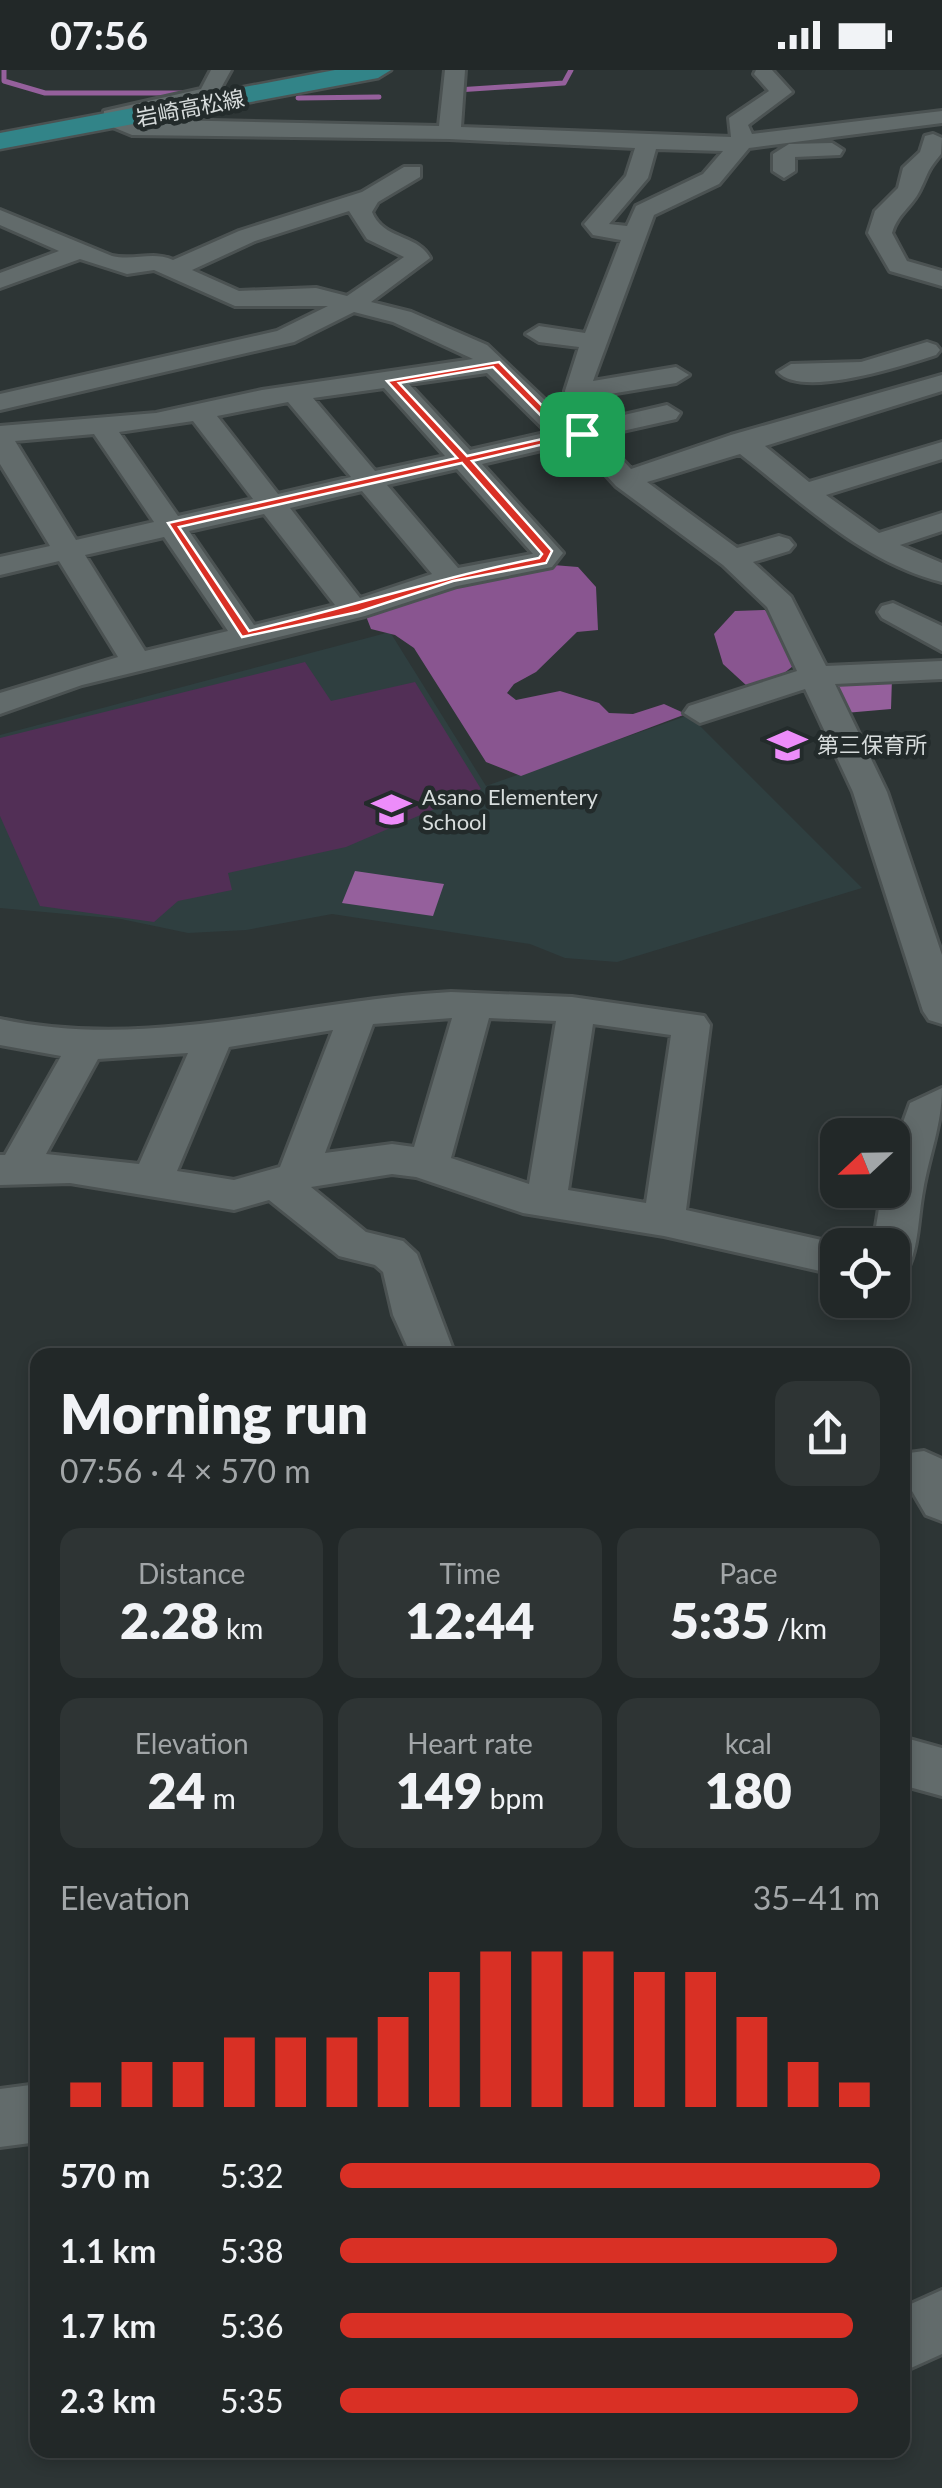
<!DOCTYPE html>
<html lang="en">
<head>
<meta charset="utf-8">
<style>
  :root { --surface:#222828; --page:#2e3434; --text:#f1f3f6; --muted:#a2a6a8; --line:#3f4445; --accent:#d93025 }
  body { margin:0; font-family:Lato,"Noto Sans JP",sans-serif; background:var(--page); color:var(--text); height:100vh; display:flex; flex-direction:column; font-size:38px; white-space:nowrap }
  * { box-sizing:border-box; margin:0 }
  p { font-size:32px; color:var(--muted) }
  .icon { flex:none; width:55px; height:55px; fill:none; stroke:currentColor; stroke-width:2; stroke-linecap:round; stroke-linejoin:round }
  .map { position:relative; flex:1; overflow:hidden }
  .details { position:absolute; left:30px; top:1278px; width:880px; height:1110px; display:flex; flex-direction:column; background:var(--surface); border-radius:20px; box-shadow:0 5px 15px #0003,0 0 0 2px var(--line) }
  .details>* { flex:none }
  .needle { width:65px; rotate:248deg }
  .controls { position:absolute; left:820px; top:1048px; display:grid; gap:20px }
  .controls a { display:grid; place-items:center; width:90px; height:90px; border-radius:20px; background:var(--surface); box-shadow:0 5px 15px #0003,0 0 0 2px var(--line); font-size:50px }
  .pin { position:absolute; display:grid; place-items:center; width:85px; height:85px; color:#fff; margin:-42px; border-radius:20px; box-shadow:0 5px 15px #0006 }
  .round { display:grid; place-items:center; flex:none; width:105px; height:105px; border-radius:20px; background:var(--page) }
  .summary { display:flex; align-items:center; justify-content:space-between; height:170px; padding:0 30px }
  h1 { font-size:55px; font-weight:800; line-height:75px }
  .figures { display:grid; grid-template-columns:repeat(3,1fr); gap:15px; height:170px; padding:10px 30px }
  .figures div { display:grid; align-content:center; border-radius:20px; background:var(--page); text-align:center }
  .figures b { font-size:50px; font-weight:800 }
  .figures small { font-size:28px; font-weight:400 }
  .figures p { font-size:28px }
  .chart { height:280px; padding:20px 30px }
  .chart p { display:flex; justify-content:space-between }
  .chart svg { width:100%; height:180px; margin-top:10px; stroke:var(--accent); stroke-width:6 }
  ul { padding:0 30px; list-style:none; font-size:32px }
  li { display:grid; grid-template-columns:160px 120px 1fr; align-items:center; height:75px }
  li i { height:25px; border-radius:12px; background:var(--accent) }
  .status { display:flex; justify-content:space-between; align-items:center; height:70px; padding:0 50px; background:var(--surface); direction:ltr }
  .status svg { height:28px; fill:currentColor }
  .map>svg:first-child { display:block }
  .built { fill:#2f3f40 }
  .green { fill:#522f56 }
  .forest { fill:#895590 }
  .water { fill:#95609c }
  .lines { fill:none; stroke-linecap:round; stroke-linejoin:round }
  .stream { stroke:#95609c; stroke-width:5 }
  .minor-casing { stroke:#4b5252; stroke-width:6 }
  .major-casing { stroke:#4b5252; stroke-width:5 }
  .minor { fill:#626b6b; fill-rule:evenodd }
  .major { fill:#328488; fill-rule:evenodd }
  .route { fill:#d93025; stroke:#fff; stroke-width:2.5; fill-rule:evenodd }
  .labels { text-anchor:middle; stroke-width:9; stroke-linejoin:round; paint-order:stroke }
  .far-street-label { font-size:22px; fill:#d7dcdc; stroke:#232b2b }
  .far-poi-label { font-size:22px; fill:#d7dcdc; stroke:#232b2b; text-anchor:start }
</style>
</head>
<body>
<div class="status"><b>07:56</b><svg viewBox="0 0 49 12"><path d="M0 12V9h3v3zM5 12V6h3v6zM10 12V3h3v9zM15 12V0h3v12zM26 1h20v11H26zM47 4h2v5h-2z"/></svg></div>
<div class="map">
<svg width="942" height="2418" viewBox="0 0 942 2418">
  <rect width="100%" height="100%" fill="#2d3535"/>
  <path class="built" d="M 390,562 L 486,716 L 689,645 L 862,818 L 617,892 L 565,888 L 530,874 L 332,844 L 246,860 L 188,863 L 121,849 L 0,838 L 0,665 Z"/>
  <path class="green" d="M 305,592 L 331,631 L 415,612 L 481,719 L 346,777 L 228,803 L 232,820 L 178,831 L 154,852 L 40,836 L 0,746 L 0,668 Z"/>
  <path class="forest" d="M 553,495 L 578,497 L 596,517 L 598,560 L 577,562 L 536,602 L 514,614 L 507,623 L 516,630 L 560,621 L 599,633 L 609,643 L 633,644 L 664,634 L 686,644 L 521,706 L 486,692 L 414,578 L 395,565 L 371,559 L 364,541 L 455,512 Z
    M 765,540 L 785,564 L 793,596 L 778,608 L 747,616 L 723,594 L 714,564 L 735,541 Z"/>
  <path class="water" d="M 892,608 L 891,639 L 845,643 L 837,613 Z
    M 355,801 L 444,814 L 433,846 L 342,833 Z"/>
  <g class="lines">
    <path class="stream" d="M 4,0 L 4,11 L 45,23 L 204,23
      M 457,20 L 564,13 L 571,0
      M 298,28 L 379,27"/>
    <defs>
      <path id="minor" d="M 211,0 L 231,0 L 216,27 L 124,49 L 439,56 L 445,0 L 465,0 L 461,57 L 731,67 L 729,48 L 769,21 L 754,4 L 756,0 L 772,0 L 792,22 L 748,55 L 752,64 L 942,41 L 942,53 L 749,78 L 719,114 L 654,145 L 593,311 L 676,297 L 689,305 L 676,313 L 592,327 L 594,352 L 667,335 L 680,343 L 676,349 L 600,366 L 631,399 L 731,365 L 942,305 L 942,321 L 765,376 L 809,412 L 942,372 L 942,389 L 826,425 L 879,463 L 942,443 L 942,461 L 900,475 L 942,493 L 942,512 C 862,492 803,433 740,384 L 647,412 L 737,478 L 779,466 L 789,469 L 794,475 L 789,481 L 753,492 L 791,527 L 826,596 L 942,591 L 942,609 L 835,614 L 887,722 L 942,885 L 942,954 L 929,950 L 923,941 L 853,722 L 805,619 L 700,653 L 684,643 L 689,636 L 797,601 L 767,537 L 723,495 L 616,416 L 576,372 L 482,394 L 563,483 L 552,497 L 457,516 L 365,546 L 82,615 L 0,644 L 0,623 L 118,587 L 59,491 L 0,505 L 0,487 L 50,476 L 0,394 L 0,356 L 156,343 L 262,320 L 473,289 L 393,252 L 354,242 L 294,272 L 0,340 L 0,324 L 277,261 L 328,236 L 235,236 L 154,200 L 127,204 L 80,189 L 0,218 L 0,203 L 59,181 L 0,155 L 0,140 L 112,186 C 134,191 153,181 173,190 L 239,161 L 362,122 L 404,97 L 420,97 L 420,107 L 378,132 L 372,142 C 383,170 418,164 430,188 L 371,232 L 411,242 L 487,275 L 567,351 L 565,321 L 579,277 L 539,272 L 526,264 L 539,256 L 585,263 L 621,170 L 593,165 L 584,154 L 626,106 L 635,78 L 449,69 L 132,65 L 103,53 L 104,41 L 201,19 ZM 656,79 L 723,81 L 703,104 L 636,136 L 627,156 L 609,154 L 648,108 ZM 349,141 L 367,169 L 404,187 L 347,226 L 316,218 L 239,221 L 192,200 L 255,171 ZM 487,303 L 547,362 L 549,362 L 470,380 L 409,314 ZM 384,318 L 445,386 L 375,401 L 313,328 ZM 288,332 L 351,407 L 278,424 L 217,346 ZM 193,351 L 253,429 L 178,446 L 119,362 ZM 94,364 L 154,452 L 76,470 L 15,371 ZM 457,399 L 533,484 L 532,484 L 458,498 L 387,415 ZM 362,421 L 432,504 L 360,528 L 290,438 ZM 264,444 L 335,535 L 254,555 L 189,461 ZM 164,467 L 228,561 L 145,581 L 85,485 Z
        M 933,64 L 942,68 L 941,84 C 926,102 929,102 920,120 C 912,137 898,143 892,163 L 907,191 L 942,201 L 942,216 L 890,201 L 868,163 L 875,141 L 898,118 L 903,98 L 920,82 L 925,66 Z
        M 832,73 L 843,80 L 840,85 L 795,87 L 795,101 L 784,108 L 773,101 L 773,84 L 789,74 Z
        M 927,272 L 936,275 L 940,280 L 936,285 C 905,295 802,329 778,302 L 791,294 L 861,292 Z
        M 893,533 L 942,556 L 942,581 L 882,548 L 878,542 L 882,536 Z
        M 451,922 L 572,927 L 704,946 L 710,955 L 686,1140 L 844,1175 L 838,1175 L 838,1205 L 664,1166 L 523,1143 L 416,1107 L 392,1104 L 311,1117 L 366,1162 L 403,1171 L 417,1184 L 455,1285 L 411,1285 L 393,1245 L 383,1202 L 375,1195 L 339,1186 L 269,1130 L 234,1140 L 70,1113 L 0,1115 L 0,1085 L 5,1085 L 61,986 L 0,975 L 0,949 C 152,982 299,930 451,922 ZM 452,948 L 414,1077 L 392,1074 L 325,1083 L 373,954 ZM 489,948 L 556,951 L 529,1114 L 451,1088 ZM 593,954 L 671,965 L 646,1133 L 568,1120 ZM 333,960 L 280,1097 L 234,1110 L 177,1101 L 229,977 ZM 188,983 L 139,1094 L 46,1084 L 98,989 Z
        M 942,1018 C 942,1055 929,1085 923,1121 C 918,1147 919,1177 907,1200 L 892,1205 L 892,1175 L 873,1175 L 882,1120 L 892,1120 L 892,1083 L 910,1033 Z
        M 924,1381 L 942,1389 L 942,1451 L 926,1445 L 912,1421 L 902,1422 L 902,1384 Z
        M 902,1667 L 942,1678 L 942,1726 L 902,1715 Z
        M 38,2014 L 38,2072 L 0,2077 L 0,2019 Z
        M 942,2220 L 942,2284 L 902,2302 L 902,2238 Z"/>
      <path id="major" d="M 335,0 L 391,0 L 378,8 L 0,79 L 0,63 Z"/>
    </defs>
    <use href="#minor" class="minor-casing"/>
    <use href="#major" class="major-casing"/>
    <use href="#minor" class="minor"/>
    <use href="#major" class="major"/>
  </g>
  <path class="route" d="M 499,292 L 560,354 L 587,364 L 472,391 L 552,481 L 546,493 L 453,511 L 358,542 L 242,567 L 168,453 L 457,388 L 387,311 ZM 493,297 L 553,358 L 569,363 L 467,386 L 399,313 ZM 462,393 L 542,484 L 539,488 C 441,507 347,538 249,561 L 179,457 Z"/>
  <defs>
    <symbol id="school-bare" viewBox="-9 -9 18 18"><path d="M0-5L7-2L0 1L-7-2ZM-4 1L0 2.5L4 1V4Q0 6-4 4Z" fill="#ed8cfa" stroke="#232b2b" stroke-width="2.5" paint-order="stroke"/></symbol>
  </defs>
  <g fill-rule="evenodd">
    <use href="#school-bare" x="760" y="648" width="55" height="55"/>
    <use href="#school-bare" x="364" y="712" width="55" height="55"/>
  </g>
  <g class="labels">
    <g class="far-street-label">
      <text transform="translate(190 38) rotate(-11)" y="8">岩崎高松線</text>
    </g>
    <g class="far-poi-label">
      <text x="817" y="683">第三保育所</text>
      <text x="422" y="735">Asano Elementery<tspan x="422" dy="25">School</tspan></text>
    </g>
  </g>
</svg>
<div class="controls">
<a><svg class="needle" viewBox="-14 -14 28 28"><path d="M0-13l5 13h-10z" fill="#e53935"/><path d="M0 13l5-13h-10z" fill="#a2a6a8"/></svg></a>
<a><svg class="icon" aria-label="locate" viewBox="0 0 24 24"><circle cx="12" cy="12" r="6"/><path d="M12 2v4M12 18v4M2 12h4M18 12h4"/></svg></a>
</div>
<div class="pin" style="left:582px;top:364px;background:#1e9e55"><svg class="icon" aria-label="arrive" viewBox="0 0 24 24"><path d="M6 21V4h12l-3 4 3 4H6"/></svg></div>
<section class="details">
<div class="summary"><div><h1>Morning run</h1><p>07:56 · 4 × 570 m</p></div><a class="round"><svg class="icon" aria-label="share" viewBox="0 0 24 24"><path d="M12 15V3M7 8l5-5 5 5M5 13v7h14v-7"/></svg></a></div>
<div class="figures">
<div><p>Distance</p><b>2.28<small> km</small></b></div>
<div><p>Time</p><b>12:44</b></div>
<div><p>Pace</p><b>5:35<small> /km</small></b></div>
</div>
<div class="figures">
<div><p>Elevation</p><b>24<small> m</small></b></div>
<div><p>Heart rate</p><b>149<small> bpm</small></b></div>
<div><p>kcal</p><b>180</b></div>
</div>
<div class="chart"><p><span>Elevation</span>35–41 m</p>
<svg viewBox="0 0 160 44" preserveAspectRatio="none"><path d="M5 44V38M15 44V33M25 44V33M35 44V27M45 44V27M55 44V27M65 44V22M75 44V11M85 44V6M95 44V6M105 44V6M115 44V11M125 44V11M135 44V22M145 44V33M155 44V38"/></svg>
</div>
<ul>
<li><b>570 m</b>5:32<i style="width:100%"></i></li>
<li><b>1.1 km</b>5:38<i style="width:92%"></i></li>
<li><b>1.7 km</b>5:36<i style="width:95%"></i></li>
<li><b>2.3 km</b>5:35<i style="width:96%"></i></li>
</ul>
</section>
</div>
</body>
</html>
